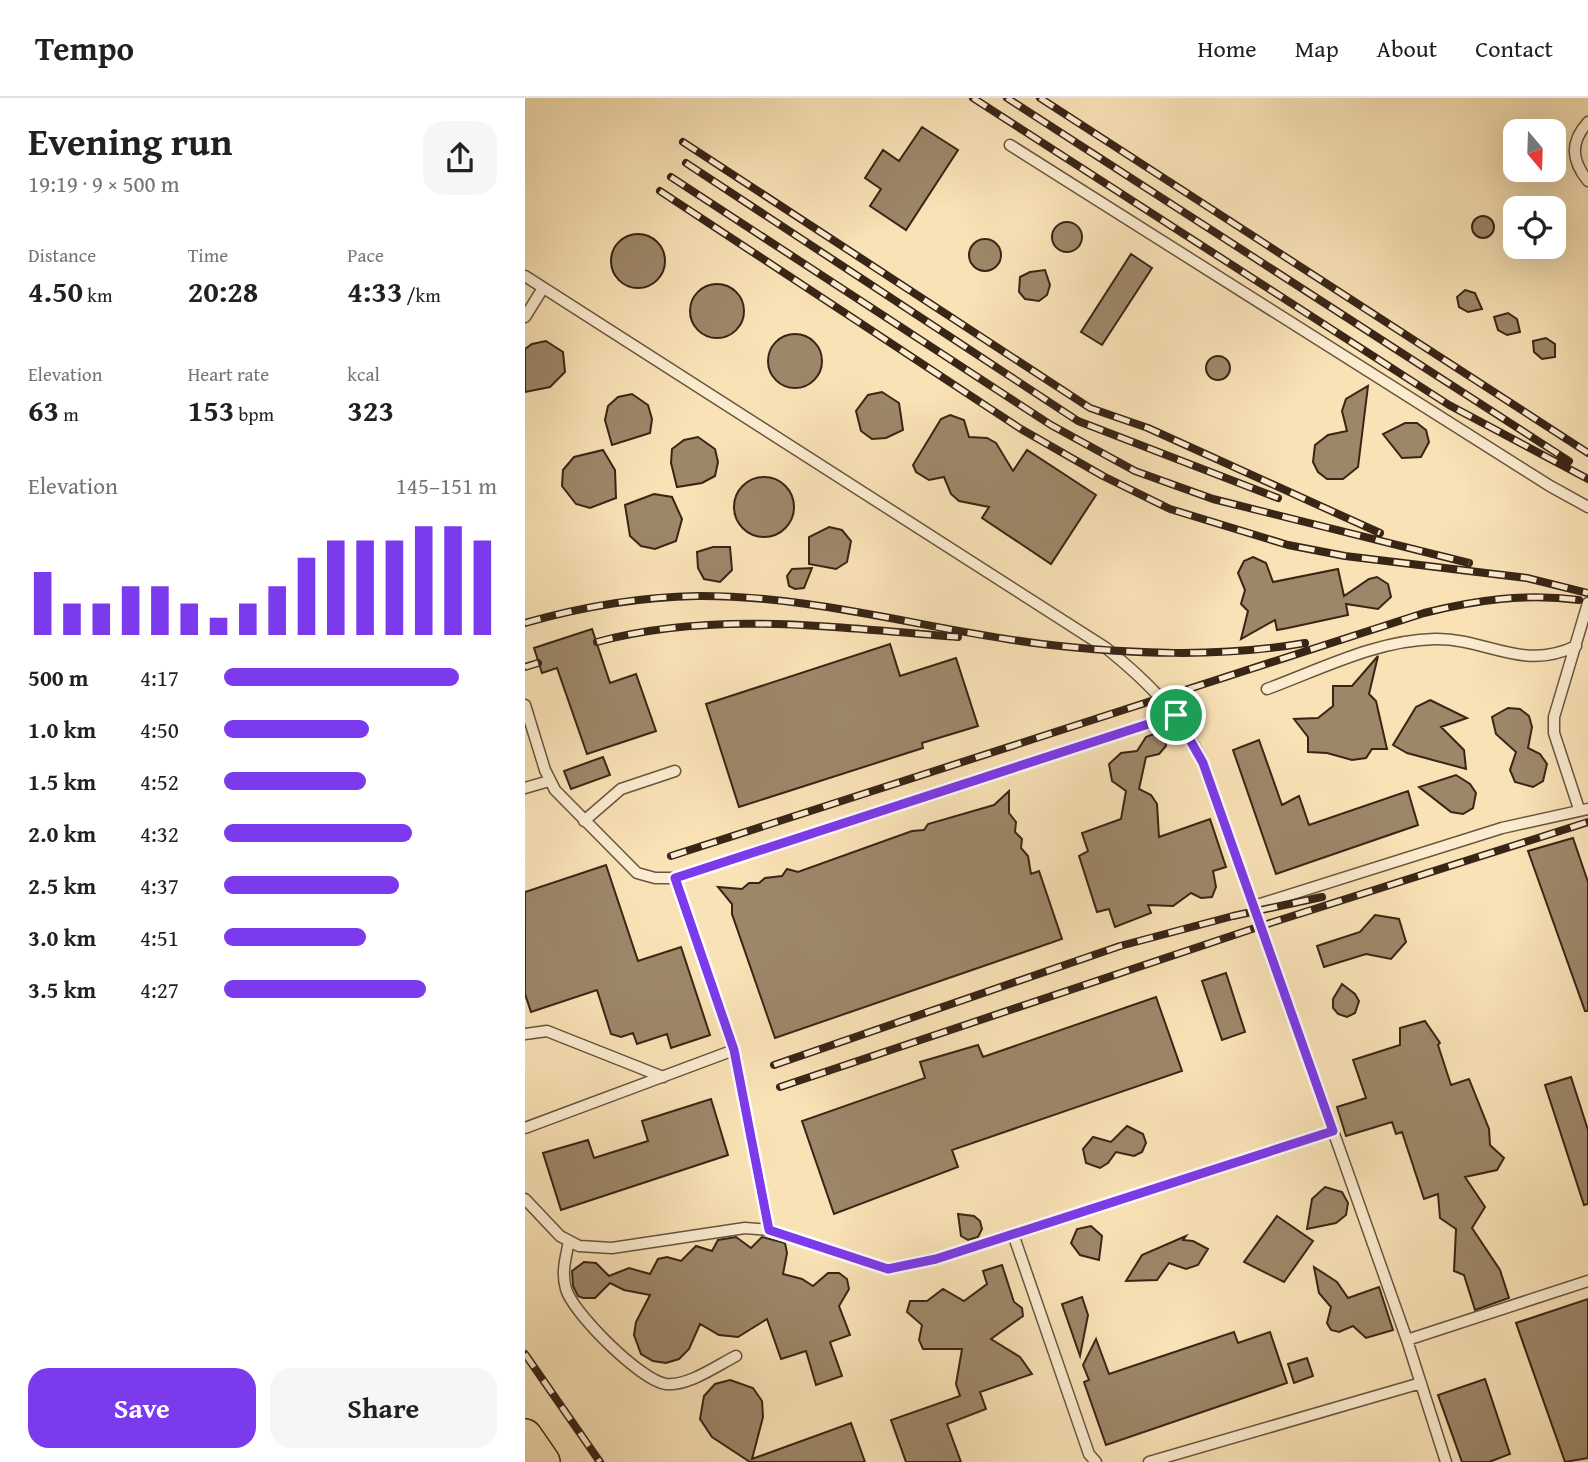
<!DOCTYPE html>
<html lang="en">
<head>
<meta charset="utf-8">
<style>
  :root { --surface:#fff; --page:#f6f6f6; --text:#202124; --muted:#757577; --line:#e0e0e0; --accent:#7c3aed }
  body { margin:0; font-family:"Gentium Book Plus",serif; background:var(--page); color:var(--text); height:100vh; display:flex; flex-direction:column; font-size:26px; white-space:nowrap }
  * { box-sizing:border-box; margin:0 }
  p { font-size:23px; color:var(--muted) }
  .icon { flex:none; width:38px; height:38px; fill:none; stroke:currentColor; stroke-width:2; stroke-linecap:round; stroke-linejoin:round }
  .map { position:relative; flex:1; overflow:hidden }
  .details { display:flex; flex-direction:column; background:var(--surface); width:525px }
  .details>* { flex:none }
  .needle { width:46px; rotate:161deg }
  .fabs { position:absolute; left:978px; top:21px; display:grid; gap:14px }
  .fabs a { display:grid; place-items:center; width:63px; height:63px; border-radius:14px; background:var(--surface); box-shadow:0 7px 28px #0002; font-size:35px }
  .pin { position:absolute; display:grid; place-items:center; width:60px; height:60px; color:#fff; margin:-30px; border:4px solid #fff; border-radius:50%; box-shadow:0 2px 7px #0007 }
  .round { display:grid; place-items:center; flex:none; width:74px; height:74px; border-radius:21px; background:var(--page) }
  .headline { display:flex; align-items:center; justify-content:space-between; height:119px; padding:0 28px }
  h1 { font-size:38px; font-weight:700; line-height:52px }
  .metrics { display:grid; grid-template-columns:repeat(3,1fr); gap:10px; height:119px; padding:7px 28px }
  .metrics div { display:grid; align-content:center }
  .metrics b { font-size:30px; font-weight:700 }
  .metrics small { font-size:19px; font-weight:400 }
  .metrics p { font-size:19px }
  .chart { height:196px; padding:14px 28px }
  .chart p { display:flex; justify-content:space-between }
  .chart svg { width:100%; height:126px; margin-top:7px; stroke:var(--accent); stroke-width:6 }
  .button { display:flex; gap:14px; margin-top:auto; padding:14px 28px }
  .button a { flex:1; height:80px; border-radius:21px; background:var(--accent); color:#fff; font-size:28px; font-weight:700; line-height:80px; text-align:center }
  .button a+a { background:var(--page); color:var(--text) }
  ul { padding:0 28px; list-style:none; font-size:23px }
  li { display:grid; grid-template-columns:112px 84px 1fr; align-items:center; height:52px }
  li i { height:18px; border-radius:9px; background:var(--accent) }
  header { display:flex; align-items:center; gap:42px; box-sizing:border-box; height:98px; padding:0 35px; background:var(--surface); border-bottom:2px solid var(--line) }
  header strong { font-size:33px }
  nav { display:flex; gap:38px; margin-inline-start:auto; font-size:24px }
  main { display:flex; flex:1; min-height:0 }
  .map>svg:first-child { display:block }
  .building { fill:#9d8769; stroke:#392516; stroke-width:2 }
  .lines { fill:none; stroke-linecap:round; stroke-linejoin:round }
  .service-casing { stroke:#69543e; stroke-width:13 }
  .primary-casing { stroke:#392516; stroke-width:36 }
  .service { stroke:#fbecd0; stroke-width:10 }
  .primary { stroke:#f9e2b6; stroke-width:33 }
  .rail-casing { stroke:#392516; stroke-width:8 }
  .rail { stroke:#fbecd0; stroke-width:5; stroke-dasharray:16; stroke-linecap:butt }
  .route-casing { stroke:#fff; stroke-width:14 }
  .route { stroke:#7c3aed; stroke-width:9 }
</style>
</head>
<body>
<header>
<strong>Tempo</strong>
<nav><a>Home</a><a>Map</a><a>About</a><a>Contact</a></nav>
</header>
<main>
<section class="details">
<div class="headline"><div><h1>Evening run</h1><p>19:19 · 9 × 500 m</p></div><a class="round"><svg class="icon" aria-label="share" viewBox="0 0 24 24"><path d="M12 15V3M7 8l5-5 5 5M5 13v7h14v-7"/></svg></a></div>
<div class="metrics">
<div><p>Distance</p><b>4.50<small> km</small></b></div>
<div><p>Time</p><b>20:28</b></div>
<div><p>Pace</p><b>4:33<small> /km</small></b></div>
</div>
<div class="metrics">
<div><p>Elevation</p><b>63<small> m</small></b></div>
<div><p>Heart rate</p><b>153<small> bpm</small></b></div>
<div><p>kcal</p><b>323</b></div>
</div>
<div class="chart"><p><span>Elevation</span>145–151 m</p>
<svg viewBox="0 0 160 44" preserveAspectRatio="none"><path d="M5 44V22M15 44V33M25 44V33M35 44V27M45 44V27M55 44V33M65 44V38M75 44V33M85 44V27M95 44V17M105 44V11M115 44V11M125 44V11M135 44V6M145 44V6M155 44V11"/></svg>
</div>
<ul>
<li><b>500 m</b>4:17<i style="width:86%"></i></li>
<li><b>1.0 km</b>4:50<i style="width:53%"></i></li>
<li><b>1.5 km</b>4:52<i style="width:52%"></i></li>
<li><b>2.0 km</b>4:32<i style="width:69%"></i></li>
<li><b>2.5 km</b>4:37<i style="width:64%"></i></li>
<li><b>3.0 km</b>4:51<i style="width:52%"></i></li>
<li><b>3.5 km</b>4:27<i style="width:74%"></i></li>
</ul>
<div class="button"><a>Save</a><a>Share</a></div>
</section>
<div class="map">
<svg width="1063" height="1364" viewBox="0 0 1063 1364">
  <rect width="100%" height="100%" fill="#f9e2b6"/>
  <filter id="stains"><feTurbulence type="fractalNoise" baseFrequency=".00286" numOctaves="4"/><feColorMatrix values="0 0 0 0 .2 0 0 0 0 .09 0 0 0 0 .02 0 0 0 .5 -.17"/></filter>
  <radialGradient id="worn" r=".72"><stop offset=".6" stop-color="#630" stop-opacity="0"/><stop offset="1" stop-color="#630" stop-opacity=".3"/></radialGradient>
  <path class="building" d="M 397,29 L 433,52 L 381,132 L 345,108 L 356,91 L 340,80 L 358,52 L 374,63 Z
    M947 129a11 11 0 1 1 22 0a11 11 0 1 1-22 0Z
    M527 139a15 15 0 1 1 30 0a15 15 0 1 1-30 0Z
    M86 163a27 27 0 1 1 54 0a27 27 0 1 1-54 0Z
    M444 157a16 16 0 1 1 32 0a16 16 0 1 1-32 0Z
    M 606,156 L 627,170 L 577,247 L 556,234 Z
    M 520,172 L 525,187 L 522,197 L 514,203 L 500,201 L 494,194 L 495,179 L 505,174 Z
    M165 213a27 27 0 1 1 54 0a27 27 0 1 1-54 0Z
    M 940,192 L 950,195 L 957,211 L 943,214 L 934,209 L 932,199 Z
    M 983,215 L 992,221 L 995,234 L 982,237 L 973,232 L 969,219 Z
    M243 263a27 27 0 1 1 54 0a27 27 0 1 1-54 0Z
    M 1021,240 L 1030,246 L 1030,259 L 1017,261 L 1009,254 L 1008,243 Z
    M 21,243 L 38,254 L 40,274 L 25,289 L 0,294 L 0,251 L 7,246 Z
    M681 270a12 12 0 1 1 24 0a12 12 0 1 1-24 0Z
    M 843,288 L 833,369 L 818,381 L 802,381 L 793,374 L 788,364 L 790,347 L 803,337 L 822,333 L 817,313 L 821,301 Z
    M 357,294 L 374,305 L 378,332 L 361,340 L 347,341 L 336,333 L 331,313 L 343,297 Z
    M 107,296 L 123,307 L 127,321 L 125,335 L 87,347 L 80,322 L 83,308 L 93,299 Z
    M 425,317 L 439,322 L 444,339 L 462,340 L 471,345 L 488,373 L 502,352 L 571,397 L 526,466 L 457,420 L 464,409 L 434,403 L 426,396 L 419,379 L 404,382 L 391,374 L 388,367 L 416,321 Z
    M 880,325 L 892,325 L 901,332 L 904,344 L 896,359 L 877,360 L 858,336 Z
    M 173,339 L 190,351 L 193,364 L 190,378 L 177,385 L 152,389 L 146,365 L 147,351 L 159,342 Z
    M 78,352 L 90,372 L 91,400 L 65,410 L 51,406 L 37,388 L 38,372 L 49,359 Z
    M209 409a30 30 0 1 1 60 0a30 30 0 1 1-60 0Z
    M 129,396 L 147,399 L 157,421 L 151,443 L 130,451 L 116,448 L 105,438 L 100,407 Z
    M 304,429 L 317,432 L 326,443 L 322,464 L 311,471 L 284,466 L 284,439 Z
    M 188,449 L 205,449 L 207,472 L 195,484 L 179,481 L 173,470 L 172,454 Z
    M 728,459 L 741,465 L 748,484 L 813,471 L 819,498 L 844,481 L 852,479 L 863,486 L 866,499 L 853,511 L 821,506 L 823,517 L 763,530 L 752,532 L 750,522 L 716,541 L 723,513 L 716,506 L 720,492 L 713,475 L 719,463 Z
    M 287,470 L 279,490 L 270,491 L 264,488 L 262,478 L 267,471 Z
    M 67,531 L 85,585 L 111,576 L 131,633 L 62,656 L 32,570 L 17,575 L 9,550 Z
    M 365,546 L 375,578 L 431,560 L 453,628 L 397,645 L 398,650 L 214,709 L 181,606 Z
    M 853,558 L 844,596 L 851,603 L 862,651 L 847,651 L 841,660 L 827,662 L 802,655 L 783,654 L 783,639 L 769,621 L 793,620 L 808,608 L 808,588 L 827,588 Z
    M 905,602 L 942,620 L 916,629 L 939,652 L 941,671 L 882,655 L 868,647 L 891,609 Z
    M 983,610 L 995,611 L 1004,618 L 1007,629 L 1003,650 L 1015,656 L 1022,666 L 1018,683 L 1008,689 L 990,684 L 985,672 L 991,654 L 971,636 L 967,619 Z
    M 631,635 L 640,641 L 641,648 L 634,656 L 621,659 L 614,691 L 626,697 L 632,706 L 634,739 L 685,721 L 701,769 L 688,773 L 691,789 L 687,799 L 676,800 L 666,795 L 648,808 L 623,807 L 626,815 L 590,829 L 584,811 L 572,814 L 554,758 L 563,753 L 557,735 L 596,721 L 601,693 L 587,683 L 584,666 L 596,655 L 612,653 L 621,639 Z
    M 734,642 L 757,707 L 774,698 L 784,727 L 883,693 L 893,727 L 751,776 L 708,652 Z
    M 78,659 L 85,677 L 46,691 L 39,673 Z
    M 931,677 L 945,686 L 951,695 L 948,710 L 938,716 L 926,714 L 894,689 Z
    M 484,693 L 484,715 L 491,724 L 490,734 L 497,741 L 496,750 L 503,758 L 506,776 L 514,773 L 537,841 L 250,940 L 207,816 L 207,806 L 193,789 L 217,791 L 224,785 L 234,785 L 240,780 L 257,778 L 262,771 L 273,774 L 387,733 L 399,732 L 403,726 L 469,707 Z
    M 1048,740 L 1063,784 L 1063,913 L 1060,913 L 1003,753 Z
    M 81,767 L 113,863 L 156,849 L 185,937 L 146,950 L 142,936 L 112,946 L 108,935 L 96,939 L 86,936 L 72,892 L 6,914 L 0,896 L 0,794 Z
    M 850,817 L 874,821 L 881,844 L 866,861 L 841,856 L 799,869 L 792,848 L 835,834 Z
    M 701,875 L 720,934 L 697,942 L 677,883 Z
    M 817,886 L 830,896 L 834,903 L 830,915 L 822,919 L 813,916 L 808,910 L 808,901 Z
    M 631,899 L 657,973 L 427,1052 L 433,1069 L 309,1116 L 277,1023 L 400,980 L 395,964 L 453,947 L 458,959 Z
    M 900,923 L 915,945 L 913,947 L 926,987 L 944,981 L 964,1031 L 965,1047 L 979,1060 L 972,1072 L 940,1079 L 960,1109 L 947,1130 L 975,1172 L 984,1200 L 950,1212 L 939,1177 L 929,1173 L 931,1131 L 915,1120 L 913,1096 L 899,1101 L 877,1034 L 871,1036 L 867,1024 L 821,1038 L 812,1009 L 841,1000 L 828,962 L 875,947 L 875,930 Z
    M 1046,979 L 1063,1032 L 1063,1106 L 1059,1107 L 1020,987 Z
    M 186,1001 L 203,1057 L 36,1112 L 18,1055 L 63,1042 L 69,1060 L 123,1043 L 117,1023 Z
    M 602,1028 L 618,1036 L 621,1045 L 617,1054 L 609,1058 L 591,1054 L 583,1065 L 575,1070 L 561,1065 L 558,1051 L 568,1039 L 586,1044 Z
    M 800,1089 L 817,1094 L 823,1105 L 821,1117 L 811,1125 L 782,1131 L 787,1101 Z
    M 433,1116 L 449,1118 L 455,1123 L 457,1131 L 453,1139 L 443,1142 L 436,1138 Z
    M 752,1118 L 788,1143 L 759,1184 L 719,1164 Z
    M 566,1128 L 577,1138 L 574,1162 L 555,1157 L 546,1145 L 552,1131 Z
    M 661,1138 L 658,1142 L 668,1143 L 683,1151 L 673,1167 L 661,1171 L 644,1165 L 632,1182 L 601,1183 L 617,1157 Z
    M 211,1139 L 226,1150 L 237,1139 L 260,1145 L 262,1155 L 258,1176 L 277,1181 L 288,1188 L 303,1175 L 314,1175 L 322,1181 L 324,1191 L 314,1208 L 325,1237 L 305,1244 L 317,1278 L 291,1287 L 281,1253 L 256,1261 L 242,1221 L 213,1239 L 194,1237 L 175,1226 L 164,1251 L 154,1261 L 141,1265 L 128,1263 L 116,1256 L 109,1237 L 111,1224 L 125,1197 L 99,1192 L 85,1185 L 70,1200 L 58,1200 L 53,1198 L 48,1188 L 47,1173 L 59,1164 L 71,1165 L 84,1178 L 104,1170 L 125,1176 L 133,1161 L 142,1159 L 156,1163 L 171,1148 L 187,1153 L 193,1142 Z
    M 477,1167 L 489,1204 L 497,1210 L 498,1218 L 466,1241 L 495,1259 L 507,1276 L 455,1294 L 461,1311 L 422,1326 L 436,1364 L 381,1364 L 366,1322 L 435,1298 L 431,1286 L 437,1251 L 398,1251 L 394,1242 L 397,1227 L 382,1214 L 385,1203 L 402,1203 L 418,1191 L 439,1203 L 462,1186 L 458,1173 Z
    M 789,1169 L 812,1184 L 823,1200 L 854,1189 L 868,1232 L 841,1240 L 828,1228 L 814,1234 L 806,1232 L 802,1225 L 806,1209 L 794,1195 Z
    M 557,1199 L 563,1217 L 555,1258 L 537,1206 Z
    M 1063,1201 L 1063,1360 L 1040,1364 L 991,1225 Z
    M 709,1234 L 713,1245 L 745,1234 L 762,1285 L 581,1347 L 559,1284 L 564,1282 L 558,1267 L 571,1241 L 584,1276 Z
    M 782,1260 L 788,1278 L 769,1285 L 763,1266 Z
    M 960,1281 L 985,1356 L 964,1364 L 937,1364 L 913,1297 Z
    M 205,1282 L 228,1290 L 237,1303 L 238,1319 L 227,1361 L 326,1325 L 340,1364 L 225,1364 L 187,1339 L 175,1321 L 179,1298 L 190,1286 Z"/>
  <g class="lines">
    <defs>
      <path id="service" d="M 1063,24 C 1045,44 1046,62 1063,83
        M 485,47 L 1025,388 L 1063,409
        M 0,178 L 581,550 C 622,583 656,616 678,665 L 882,1242 L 921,1364
        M 0,219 L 18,190
        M 742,591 C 796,571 852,542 910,541 C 962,540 997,574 1051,548
        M 0,607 L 20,672 L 30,692 L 112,775 L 130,780 L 150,780 L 209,952 L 244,1132
        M 0,690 L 24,683
        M 1054,711 L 1029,635 L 1029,619 L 1063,505
        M 59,723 L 96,691 L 150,673
        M 150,780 L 651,617
        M 729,808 L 977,730 L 1063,711
        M 0,936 L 22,933 L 138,979
        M 0,1030 L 209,952
        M 0,1101 L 35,1138 L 54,1148 L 87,1150 L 220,1130 L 244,1132 L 363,1171 L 411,1161 L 808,1033
        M 488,1136 L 564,1356 L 571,1364
        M 44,1143 C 41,1159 36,1174 41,1191 C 47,1214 116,1283 141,1286 C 164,1288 191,1268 211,1258
        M 882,1242 L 1063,1183
        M 624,1364 L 896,1285"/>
      <path id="primary" d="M 0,1338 L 18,1364"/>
    </defs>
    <use href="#service" class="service-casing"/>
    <use href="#primary" class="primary-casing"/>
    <use href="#service" class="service"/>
    <use href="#primary" class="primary"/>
    <defs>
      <path id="rail" d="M 448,0 L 924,307 L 1063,381
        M 482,0 L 1044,363
        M 515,0 L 1063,355
        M 158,44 L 565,310 L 623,330 L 855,435
        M 161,65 L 553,323 L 753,400
        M 146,79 L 526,327 L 610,373 L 688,401 L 944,465
        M 135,93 L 496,331 L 578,378 L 645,411 L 763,447 L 820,458 L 1002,480 L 1063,495
        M 0,525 C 56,509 113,499 172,498 C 289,497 402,532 517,546 C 604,556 694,560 780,545
        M 72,544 C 189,512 313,530 433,539
        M 0,569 L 13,565
        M 146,758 L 899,515 C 951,502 1000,495 1054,502
        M 249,967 L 595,848 L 708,818 L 797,799
        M 255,989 L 736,828 L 1063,724
        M 0,1256 L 75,1364"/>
    </defs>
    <use href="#rail" class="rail-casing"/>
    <use href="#rail" class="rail"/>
  </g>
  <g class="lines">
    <defs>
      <path id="route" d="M 651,617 L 678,665 L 808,1033 L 411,1161 L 363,1171 L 244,1132 L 209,952 L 150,780 Z"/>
    </defs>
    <use href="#route" class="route-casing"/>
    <use href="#route" class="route"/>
  </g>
  <rect width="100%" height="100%" filter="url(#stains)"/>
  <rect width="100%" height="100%" fill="url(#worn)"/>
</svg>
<div class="fabs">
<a><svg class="needle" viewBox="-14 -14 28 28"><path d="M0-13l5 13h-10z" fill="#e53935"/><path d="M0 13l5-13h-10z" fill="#757577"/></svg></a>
<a><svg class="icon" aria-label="locate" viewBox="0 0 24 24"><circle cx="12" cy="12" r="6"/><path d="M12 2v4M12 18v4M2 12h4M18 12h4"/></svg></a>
</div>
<div class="pin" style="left:651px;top:617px;background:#1e9e55"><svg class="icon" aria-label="arrive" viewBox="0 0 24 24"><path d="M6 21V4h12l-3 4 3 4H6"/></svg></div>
</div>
</main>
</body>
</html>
